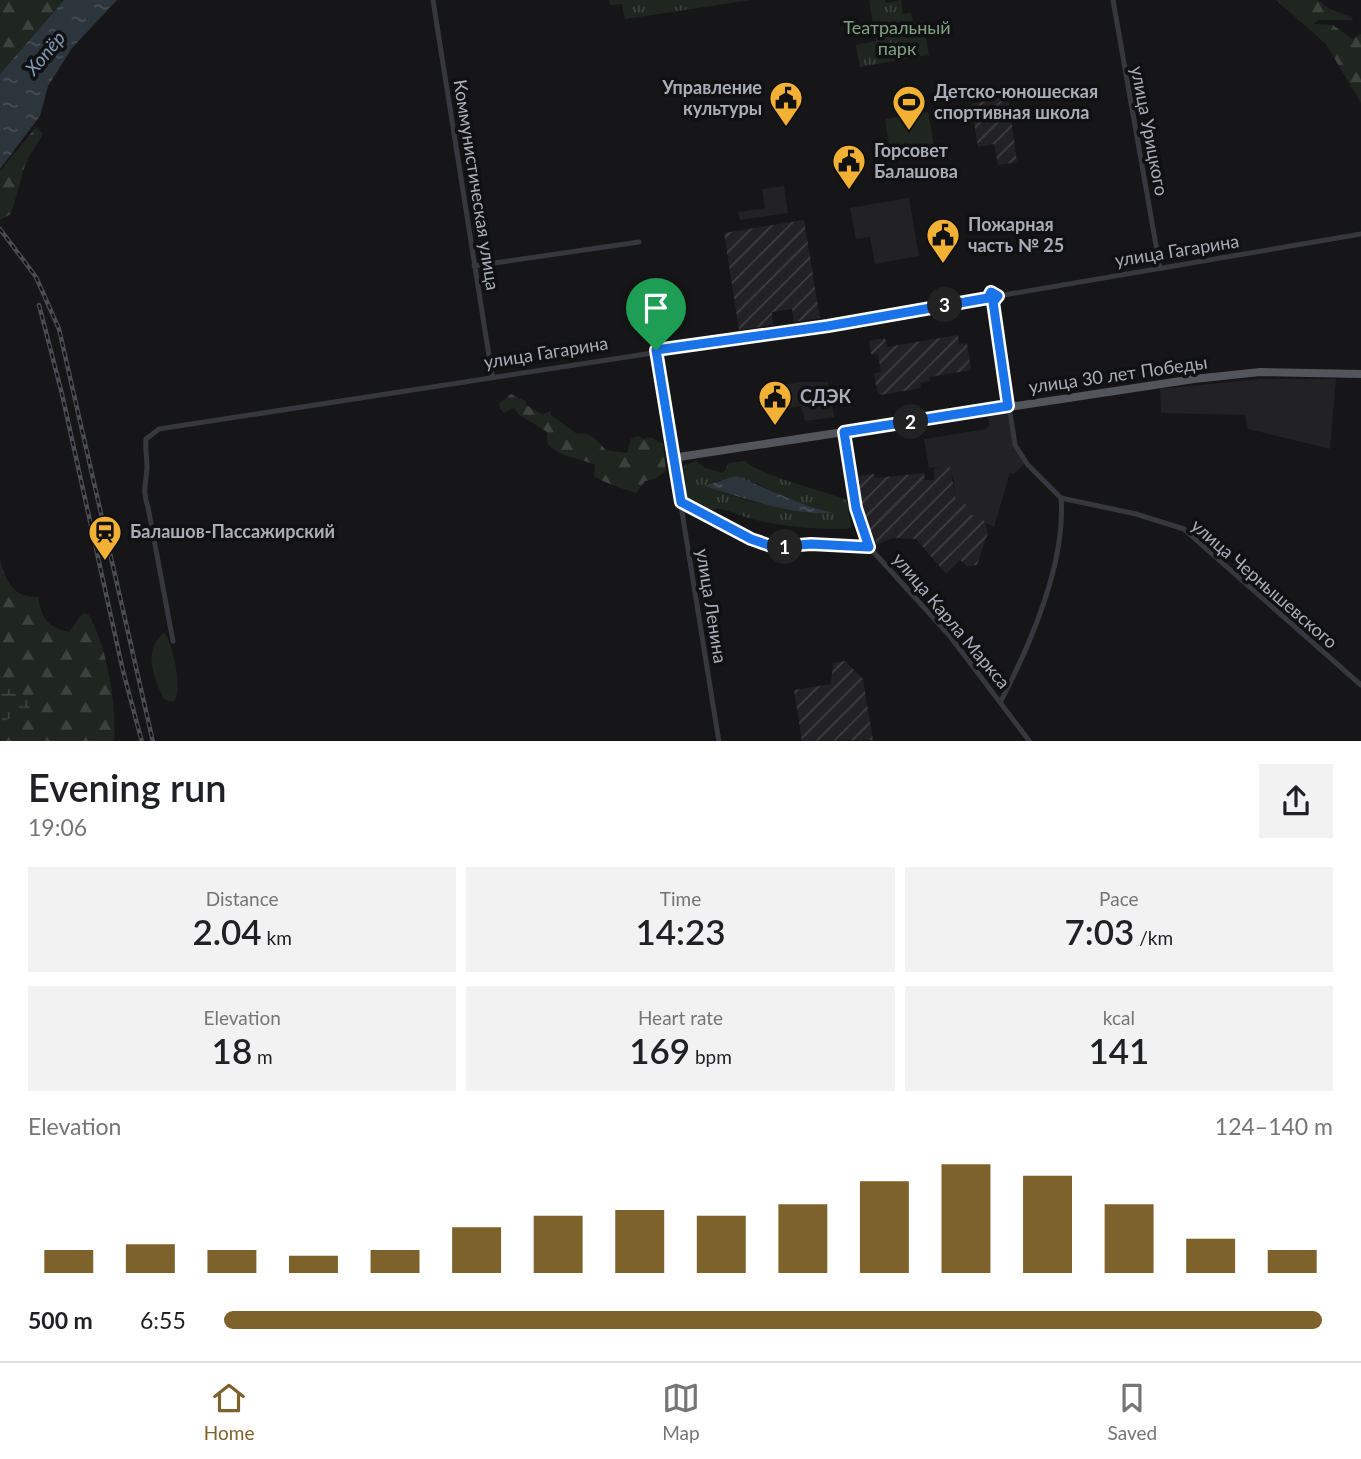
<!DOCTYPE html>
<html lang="en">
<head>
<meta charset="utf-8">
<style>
  :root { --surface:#fff; --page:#f2f2f2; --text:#202124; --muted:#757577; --line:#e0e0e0; --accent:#7e622b }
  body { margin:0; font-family:Lato,sans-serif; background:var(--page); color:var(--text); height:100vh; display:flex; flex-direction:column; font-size:26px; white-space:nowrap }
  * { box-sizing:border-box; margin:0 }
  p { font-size:23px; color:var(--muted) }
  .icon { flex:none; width:38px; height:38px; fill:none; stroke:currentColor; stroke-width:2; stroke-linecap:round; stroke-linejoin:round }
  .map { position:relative; height:741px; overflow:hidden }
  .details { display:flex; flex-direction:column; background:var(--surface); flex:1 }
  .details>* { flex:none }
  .pin { position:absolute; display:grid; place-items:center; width:60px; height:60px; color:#fff; margin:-72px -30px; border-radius:50% 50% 50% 0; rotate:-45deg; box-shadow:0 0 7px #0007 }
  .pin .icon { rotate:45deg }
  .km { position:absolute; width:35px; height:35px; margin:-18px; border-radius:50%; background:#222; color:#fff; font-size:19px; line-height:35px; text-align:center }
  .round { display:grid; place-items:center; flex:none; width:74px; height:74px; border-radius:0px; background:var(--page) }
  .head { display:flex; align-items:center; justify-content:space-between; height:119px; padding:0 28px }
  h1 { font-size:38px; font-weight:600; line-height:52px }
  .stats { display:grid; grid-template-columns:repeat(3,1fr); gap:10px; height:119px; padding:7px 28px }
  .stats div { display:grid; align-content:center; border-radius:0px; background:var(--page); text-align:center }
  .stats b { font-size:35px; font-weight:600 }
  .stats small { font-size:19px; font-weight:400 }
  .stats p { font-size:19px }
  .chart { height:196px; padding:14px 28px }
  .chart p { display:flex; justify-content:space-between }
  .chart svg { width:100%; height:126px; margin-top:7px; stroke:var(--accent); stroke-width:6 }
  ul { padding:0 28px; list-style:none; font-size:23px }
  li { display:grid; grid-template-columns:112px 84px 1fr; align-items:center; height:52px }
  li i { height:18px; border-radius:9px; background:var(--accent) }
  .tab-bar { display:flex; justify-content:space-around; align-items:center; height:98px; border-top:2px solid var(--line); background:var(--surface); font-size:19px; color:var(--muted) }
  .tab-bar a { display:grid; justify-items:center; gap:4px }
  .tab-bar .on { color:var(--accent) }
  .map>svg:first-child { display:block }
  .built { fill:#222225 }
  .industrial { fill:url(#industrial-furrows) }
  .green { fill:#1e261f }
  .forest { fill:url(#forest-firs) }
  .wetland { fill:url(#wetland-marsh) }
  .park { fill:url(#park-tufts); fill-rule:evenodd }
  .water { fill:url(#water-ripples) }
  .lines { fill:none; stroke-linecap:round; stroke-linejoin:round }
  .minor { stroke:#37383d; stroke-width:5 }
  .major { stroke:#53555c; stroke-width:8 }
  .rail-casing { stroke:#4a4c52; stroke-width:4.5 }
  .rail { stroke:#111113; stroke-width:2; stroke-dasharray:5; stroke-linecap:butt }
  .route-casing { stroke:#fff; stroke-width:14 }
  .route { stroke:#1a73e8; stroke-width:9 }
  .labels { text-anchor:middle; stroke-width:7; stroke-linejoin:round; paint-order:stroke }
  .park-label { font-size:18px; fill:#7fa381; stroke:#111113 }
  .poi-label { font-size:18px; font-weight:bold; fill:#a8adb8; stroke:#111113; text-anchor:start }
  .street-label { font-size:18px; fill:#a8adb8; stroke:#111113 }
  .water-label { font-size:19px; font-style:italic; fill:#7f9bb3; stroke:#111113 }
</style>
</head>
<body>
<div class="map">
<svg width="1361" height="742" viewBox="0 0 1361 742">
  <defs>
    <pattern id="industrial-furrows" width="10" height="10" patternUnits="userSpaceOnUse" patternTransform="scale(1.75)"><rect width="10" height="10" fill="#222225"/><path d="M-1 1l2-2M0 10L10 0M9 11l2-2" fill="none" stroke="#3f3f43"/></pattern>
    <pattern id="forest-firs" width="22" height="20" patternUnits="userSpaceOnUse" patternTransform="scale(1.75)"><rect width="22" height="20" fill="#1e261f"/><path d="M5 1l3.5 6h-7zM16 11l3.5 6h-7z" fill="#3c433d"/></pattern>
    <pattern id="wetland-marsh" width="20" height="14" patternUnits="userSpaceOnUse" patternTransform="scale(1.75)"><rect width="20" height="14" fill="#1e261f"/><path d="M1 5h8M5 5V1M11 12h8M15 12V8" fill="none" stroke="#3c433d"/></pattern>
    <pattern id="park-tufts" width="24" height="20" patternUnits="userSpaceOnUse" patternTransform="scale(1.75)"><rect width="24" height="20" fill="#1e261f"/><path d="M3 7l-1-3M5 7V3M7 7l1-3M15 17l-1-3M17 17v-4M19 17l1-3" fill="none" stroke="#3c433d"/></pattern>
    <pattern id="water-ripples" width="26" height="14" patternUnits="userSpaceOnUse" patternTransform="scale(1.75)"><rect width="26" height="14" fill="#2c353c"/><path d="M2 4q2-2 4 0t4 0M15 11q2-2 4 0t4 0" fill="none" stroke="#485056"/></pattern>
  </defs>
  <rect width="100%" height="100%" fill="#161618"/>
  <path class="built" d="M 784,186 L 788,213 L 740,220 L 738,212 L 765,208 L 762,189 Z
    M 909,198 L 919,256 L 875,264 L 870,237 L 856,239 L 850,208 Z
    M 1259,379 L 1336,379 L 1330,449 L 1248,429 L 1245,415 L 1161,413 L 1160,389 Z
    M 801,382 L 828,382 L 834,417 L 805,421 L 801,406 L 772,411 L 778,402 L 777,386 Z
    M 1007,411 L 1013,446 L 1025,463 L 1014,474 L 1010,473 L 994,527 L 969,516 L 956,501 L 953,477 L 941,467 L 929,468 L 924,439 L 986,429 L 989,425 L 988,414 Z"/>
  <path class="industrial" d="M 1008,96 L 1017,162 L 998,165 L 994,144 L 978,147 L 971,104 Z
    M 804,220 L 820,318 L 794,322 L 792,309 L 772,312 L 773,325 L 739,330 L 724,233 Z
    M 958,335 L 959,344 L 967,343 L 971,370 L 930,377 L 930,381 L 920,383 L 921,388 L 881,395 L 877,391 L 874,373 L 881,372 L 878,354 L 871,354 L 869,341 L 885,338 L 887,347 Z
    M 949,463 L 956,500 L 965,500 L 967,513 L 984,520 L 988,533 L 977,565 L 967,566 L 960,560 L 946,574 L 916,539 L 893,538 L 877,545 L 861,508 L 857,476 L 874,474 L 875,478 L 924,473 L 925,480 L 934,480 L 934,469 Z
    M 845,661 L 863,679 L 873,740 L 802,741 L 794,690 L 831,684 L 833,663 Z"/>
  <path class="green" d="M 928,112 L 934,144 L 890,152 L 885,119 Z
    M 164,633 C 173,641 184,694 173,702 L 164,699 C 154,680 142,649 164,633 Z"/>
  <path class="forest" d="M 0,0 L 64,0 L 0,74 Z
    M 1276,0 L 1317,0 L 1330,9 L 1352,17 L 1353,20 L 1318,20 L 1314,24 L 1333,25 L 1352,39 L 1361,34 L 1361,103 L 1326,44 Z
    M 36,127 L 43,134 L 26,162 L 11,214 L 0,220 L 0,171 Z
    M 511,394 L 526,401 L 526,405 L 542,414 L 551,411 L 551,415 L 577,434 C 590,430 598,442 606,450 L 627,453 L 631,439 L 638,436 L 644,439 L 650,437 L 663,444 L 666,471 L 655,479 L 645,481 L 636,493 C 624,489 602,482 594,476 L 595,465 C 577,456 560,459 547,443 L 547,432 L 518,414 L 514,408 L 504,413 L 500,409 L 499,404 Z
    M 0,560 C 6,582 14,598 38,597 C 42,619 46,626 69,632 L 83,613 L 89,615 C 107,647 117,705 114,741 L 0,741 Z"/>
  <path class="wetland" d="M 11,689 L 31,700 L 29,709 L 0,723 L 0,690 Z"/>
  <path class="park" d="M 609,0 L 751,0 L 625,19 L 622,4 L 610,5 Z
    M 869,0 L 885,0 L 886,3 L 901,0 L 903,14 L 911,13 L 913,23 L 923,21 L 929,55 L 860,67 L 856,45 L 876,41 Z
    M 696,461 L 705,468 L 723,473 L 729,463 L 745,461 C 758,475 825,491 847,500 L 851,528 C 824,531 776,526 749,518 C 734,514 724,506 708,510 L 687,498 L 684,466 ZM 720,480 L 757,483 L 796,504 L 833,514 L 752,502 L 705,486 Z"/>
  <path class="water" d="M 64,0 L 117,0 L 72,48 L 48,86 L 40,116 L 0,169 L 0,74 Z
    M 736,476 C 771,489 796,505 834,513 C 792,516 744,498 704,486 Z"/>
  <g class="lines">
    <path class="minor" d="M 433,0 L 492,375
      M 1113,0 L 1160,268
      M 474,266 L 639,242
      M 998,296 L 1361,234
      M 993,302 L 1015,445 L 1028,465 L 1061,498 C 1066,563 1031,643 1001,701
      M 656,350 L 719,742
      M 844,432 L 856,508 L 869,547 L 949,635 L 1030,742
      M 1061,498 L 1136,514 L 1184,529 L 1361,685
      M 681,502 L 751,539 L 774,547 L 811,544 L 869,547
      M 173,641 L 148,507 C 142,491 146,484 147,468 C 147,458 145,449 146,439 L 159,429 L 828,326 L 988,298 L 991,292 L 998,296 L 993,302 L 988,298"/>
    <path class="major" d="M 672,458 L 1194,379 L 1260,372 L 1361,374"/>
    <defs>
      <path id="rail" d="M 0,229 L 36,277 L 59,329 L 153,742
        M 39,305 L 62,394 L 123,671 L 142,742"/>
    </defs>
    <use href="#rail" class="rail-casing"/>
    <use href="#rail" class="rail"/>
  </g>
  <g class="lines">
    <defs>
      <path id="route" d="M 991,292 L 998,296 L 993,302 L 1008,406 L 844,432 L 856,508 L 869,547 L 811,544 L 774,547 L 751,539 L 681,502 L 656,350 L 828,326 L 988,298 Z"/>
    </defs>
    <use href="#route" class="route-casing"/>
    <use href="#route" class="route"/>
  </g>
  <defs>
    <symbol id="civic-pin" viewBox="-11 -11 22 30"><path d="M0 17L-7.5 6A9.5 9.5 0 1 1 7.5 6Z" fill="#f2b134" stroke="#111113"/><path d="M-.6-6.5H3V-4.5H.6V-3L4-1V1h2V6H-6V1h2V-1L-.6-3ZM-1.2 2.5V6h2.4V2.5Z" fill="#111"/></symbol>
    <symbol id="stadium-pin" viewBox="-11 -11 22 30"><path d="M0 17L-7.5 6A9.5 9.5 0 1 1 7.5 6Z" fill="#f2b134" stroke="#111113"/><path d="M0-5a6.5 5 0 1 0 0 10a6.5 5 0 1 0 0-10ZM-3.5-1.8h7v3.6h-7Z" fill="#111"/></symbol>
    <symbol id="station-pin" viewBox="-11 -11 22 30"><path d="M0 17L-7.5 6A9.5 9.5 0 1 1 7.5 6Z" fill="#f2b134" stroke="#111113"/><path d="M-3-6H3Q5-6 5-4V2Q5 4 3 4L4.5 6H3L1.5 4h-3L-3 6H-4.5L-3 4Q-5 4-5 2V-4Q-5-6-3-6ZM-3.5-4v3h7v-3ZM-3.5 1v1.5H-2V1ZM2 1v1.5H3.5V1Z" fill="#111"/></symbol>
  </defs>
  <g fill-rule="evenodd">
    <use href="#civic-pin" x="767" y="79" width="38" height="52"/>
    <use href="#stadium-pin" x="890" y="83" width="38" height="52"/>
    <use href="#civic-pin" x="830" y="142" width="38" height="52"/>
    <use href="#civic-pin" x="924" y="216" width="38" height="52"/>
    <use href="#civic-pin" x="756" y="378" width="38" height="52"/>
    <use href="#station-pin" x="86" y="513" width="38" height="52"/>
  </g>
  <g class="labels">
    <g class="park-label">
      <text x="897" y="34">Театральный<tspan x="897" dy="21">парк</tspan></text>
    </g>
    <g class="poi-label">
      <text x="762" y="94" text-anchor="end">Управление<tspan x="762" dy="21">культуры</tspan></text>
      <text x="934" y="98">Детско-юношеская<tspan x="934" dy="21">спортивная школа</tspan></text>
      <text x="874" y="157">Горсовет<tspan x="874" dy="21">Балашова</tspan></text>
      <text x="968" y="231">Пожарная<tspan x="968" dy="21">часть № 25</tspan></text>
      <text x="800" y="403">СДЭК</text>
      <text x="130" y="538">Балашов-Пассажирский</text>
    </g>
    <g class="street-label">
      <text transform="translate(1149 131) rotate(79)" y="6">улица Урицкого</text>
      <text transform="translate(476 185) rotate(81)" y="6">Коммунистическая улица</text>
      <text transform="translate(1177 251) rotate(-9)" y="6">улица Гагарина</text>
      <text transform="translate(546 353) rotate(-9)" y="6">улица Гагарина</text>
      <text transform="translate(1118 375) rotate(-8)" y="6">улица 30 лет Победы</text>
      <text transform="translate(1264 584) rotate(41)" y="6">улица Чернышевского</text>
      <text transform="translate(711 606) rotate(81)" y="6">улица Ленина</text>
      <text transform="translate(951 621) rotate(50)" y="6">улица Карла Маркса</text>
    </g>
    <g class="water-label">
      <text transform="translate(45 53) rotate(-50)" y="7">Хопёр</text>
    </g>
  </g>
</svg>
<div class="pin" style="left:656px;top:350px;background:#1e9e55"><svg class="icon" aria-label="arrive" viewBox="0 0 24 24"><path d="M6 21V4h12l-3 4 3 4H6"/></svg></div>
<b class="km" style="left:785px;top:547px">1</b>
<b class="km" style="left:911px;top:422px">2</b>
<b class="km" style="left:945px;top:305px">3</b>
</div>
<section class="details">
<div class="head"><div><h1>Evening run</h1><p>19:06</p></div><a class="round"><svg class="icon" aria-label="share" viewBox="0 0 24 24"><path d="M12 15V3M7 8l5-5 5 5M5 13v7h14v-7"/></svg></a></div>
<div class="stats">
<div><p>Distance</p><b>2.04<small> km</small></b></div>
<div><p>Time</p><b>14:23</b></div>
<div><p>Pace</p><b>7:03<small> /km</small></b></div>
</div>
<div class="stats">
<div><p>Elevation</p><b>18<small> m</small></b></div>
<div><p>Heart rate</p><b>169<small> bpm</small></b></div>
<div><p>kcal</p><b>141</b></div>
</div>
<div class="chart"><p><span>Elevation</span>124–140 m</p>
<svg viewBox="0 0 160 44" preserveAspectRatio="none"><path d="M5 44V36M15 44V34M25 44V36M35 44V38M45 44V36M55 44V28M65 44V24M75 44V22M85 44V24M95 44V20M105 44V12M115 44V6M125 44V10M135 44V20M145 44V32M155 44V36"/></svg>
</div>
<ul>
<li><b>500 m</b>6:55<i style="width:99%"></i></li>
</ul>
</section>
<nav class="tab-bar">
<a class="on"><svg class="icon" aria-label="home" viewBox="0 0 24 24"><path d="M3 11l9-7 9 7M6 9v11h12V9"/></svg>Home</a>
<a><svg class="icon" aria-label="map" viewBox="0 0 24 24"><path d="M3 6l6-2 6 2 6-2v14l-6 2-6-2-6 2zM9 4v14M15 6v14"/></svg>Map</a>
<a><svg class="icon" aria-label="saved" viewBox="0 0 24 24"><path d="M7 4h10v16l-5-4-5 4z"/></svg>Saved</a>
</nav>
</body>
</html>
